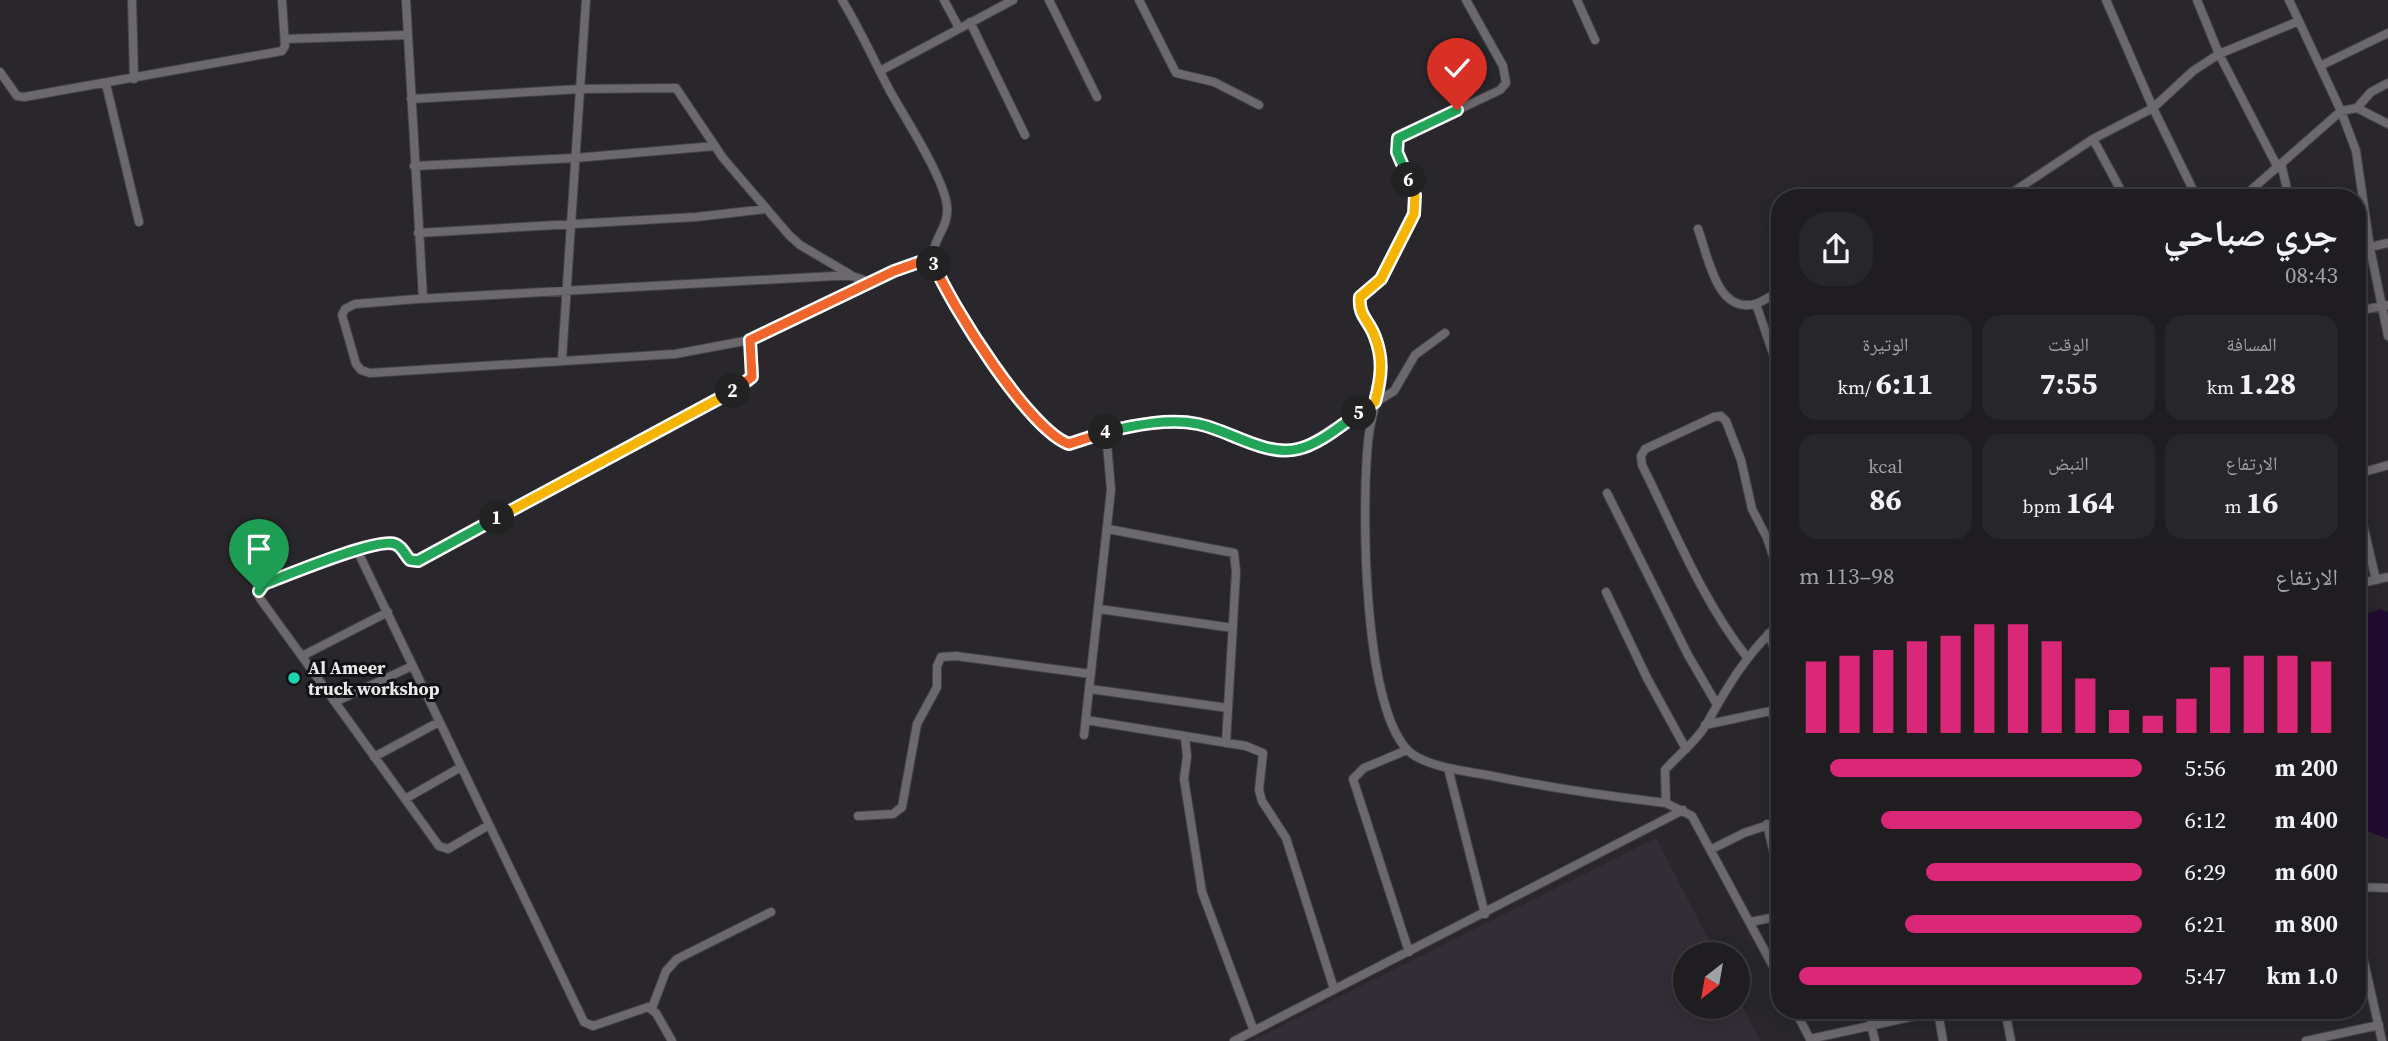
<!DOCTYPE html>
<html lang="ar">
<head>
<meta charset="utf-8">
<style>
  :root { --surface:#1f1d20; --page:#272629; --text:#f1f3f6; --muted:#a1a2a5; --line:#3c3b3e; --accent:#db2777 }
  body { margin:0; font-family:"Source Serif 4","Noto Naskh Arabic",serif; background:var(--page); color:var(--text); direction:rtl; height:100vh; display:flex; flex-direction:column; font-size:26px; white-space:nowrap }
  * { box-sizing:border-box; margin:0 }
  p { font-size:23px; color:var(--muted) }
  .icon { flex:none; width:38px; height:38px; fill:none; stroke:currentColor; stroke-width:2; stroke-linecap:round; stroke-linejoin:round }
  .map { position:relative; flex:1; overflow:hidden; direction:ltr }
  .details { position:absolute; left:1771px; top:189px; width:595px; height:830px; display:flex; flex-direction:column; background:var(--surface); border-radius:28px; box-shadow:0 4px 18px #0003,0 0 0 2px var(--line); direction:rtl }
  .details>* { flex:none }
  .needle { width:46px; rotate:211deg }
  .controls { position:absolute; left:1673px; top:942px; display:grid; gap:14px }
  .controls a { display:grid; place-items:center; width:77px; height:77px; border-radius:50%; background:var(--surface); box-shadow:0 4px 18px #0003,0 0 0 2px var(--line); font-size:35px }
  .pin { position:absolute; display:grid; place-items:center; width:60px; height:60px; color:#fff; margin:-72px -30px; border-radius:50% 50% 50% 0; rotate:-45deg; box-shadow:0 0 7px #0007 }
  .pin .icon { rotate:45deg }
  .km { position:absolute; width:35px; height:35px; margin:-18px; border-radius:50%; background:#222; color:#fff; font-size:19px; line-height:35px; text-align:center }
  .round { display:grid; place-items:center; flex:none; width:74px; height:74px; border-radius:28px; background:var(--page) }
  .headline { display:flex; align-items:center; justify-content:space-between; height:119px; padding:0 28px }
  h1 { font-size:38px; font-weight:700; line-height:52px }
  .metrics { display:grid; grid-template-columns:repeat(3,1fr); gap:10px; height:119px; padding:7px 28px }
  .metrics div { display:grid; align-content:center; border-radius:18px; background:var(--page); text-align:center }
  .metrics b { font-size:30px; font-weight:700 }
  .metrics small { font-size:19px; font-weight:400 }
  .metrics p { font-size:19px }
  .chart { height:196px; padding:14px 28px }
  .chart p { display:flex; justify-content:space-between }
  .chart svg { width:100%; height:126px; margin-top:7px; stroke:var(--accent); stroke-width:6 }
  ul { padding:0 28px; list-style:none; font-size:23px }
  li { display:grid; grid-template-columns:112px 84px 1fr; align-items:center; height:52px }
  li i { height:18px; border-radius:9px; background:var(--accent) }
  .map>svg:first-child { display:block }
  .built { fill:#332d37 }
  .water { fill:#220b30 }
  .lines { fill:none; stroke-linecap:round; stroke-linejoin:round }
  .street-casing { stroke:#464448; stroke-width:10 }
  .street { stroke:#6c696e; stroke-width:8 }
  .split-1-casing { stroke:#fff; stroke-width:14 }
  .split-2-casing { stroke:#fff; stroke-width:14 }
  .split-3-casing { stroke:#fff; stroke-width:14 }
  .split-4-casing { stroke:#fff; stroke-width:14 }
  .split-5-casing { stroke:#fff; stroke-width:14 }
  .split-6-casing { stroke:#fff; stroke-width:14 }
  .split-7-casing { stroke:#fff; stroke-width:14 }
  .split-1 { stroke:#22a559; stroke-width:9 }
  .split-2 { stroke:#f5b400; stroke-width:9 }
  .split-3 { stroke:#f0652b; stroke-width:9 }
  .split-4 { stroke:#f0652b; stroke-width:9 }
  .split-5 { stroke:#22a559; stroke-width:9 }
  .split-6 { stroke:#f5b400; stroke-width:9 }
  .split-7 { stroke:#22a559; stroke-width:9 }
  .poi-dot { fill:#1bd5b1; stroke:#111012; stroke-width:2.5 }
  .labels { text-anchor:middle; stroke-width:6; stroke-linejoin:round; paint-order:stroke }
  .poi-label { font-size:18px; font-weight:bold; fill:#eae8eb; stroke:#111012; text-anchor:start }
</style>
</head>
<body>
<div class="map">
<svg width="2388" height="1041" viewBox="0 0 2388 1041">
  <rect width="100%" height="100%" fill="#29272b"/>
  <path class="built" d="M 1656,838 L 1716,954 L 1685,954 L 1685,1006 L 1738,1006 L 1738,997 L 1760,1041 L 1251,1041 Z"/>
  <path class="water" d="M 2380,609 L 2388,612 L 2388,839 L 2357,827 L 2357,618 Z"/>
  <g class="lines">
    <defs>
      <path id="street" d="M 132,0 L 134,79
        M 406,0 L 423,298
        M 842,0 C 860,29 874,61 890,91 C 905,118 944,178 947,206 C 950,233 924,241 937,272 C 957,305 1037,453 1079,442 C 1086,440 1092,436 1099,434 C 1127,424 1169,418 1199,424 C 1233,431 1265,455 1301,448 L 1394,391 L 1415,355 L 1445,333
        M 944,0 L 959,28
        M 1049,0 L 1097,97
        M 1139,0 L 1176,73 L 1214,82 L 1259,105
        M 1466,0 L 1503,66 L 1506,83 L 1500,90 L 1398,138 C 1390,158 1415,185 1416,206 L 1381,279 L 1360,297 C 1357,322 1382,339 1382,366 C 1382,388 1372,411 1369,434 C 1361,494 1361,724 1415,756 C 1436,768 1464,771 1487,775 C 1546,787 1606,796 1666,803 L 1692,816 L 1780,979
        M 1577,0 L 1595,40
        M 2106,0 L 2153,108 L 2197,198
        M 2197,0 L 2219,54 L 2299,21
        M 2289,0 L 2341,111 L 2356,151 L 2370,248 L 2388,336
        M 970,22 L 1025,135
        M 285,39 L 408,35
        M 2320,66 L 2388,33
        M 880,71 L 1013,0
        M 0,72 L 17,96 L 24,97 L 282,51 L 285,46 L 282,0
        M 106,84 L 139,222
        M 411,99 L 580,89 L 676,88 L 723,158 L 789,235 L 800,245 L 851,275
        M 2357,108 L 2371,92 L 2388,83
        M 2093,139 L 2125,198
        M 2281,163 L 2289,198
        M 414,166 L 575,158 L 715,146
        M 2004,198 L 2093,139 L 2153,108 L 2193,71 L 2219,54 L 2277,166
        M 2242,198 L 2341,111 L 2357,108 L 2388,124
        M 1698,229 C 1708,255 1716,314 1755,304 C 1763,302 1772,295 1780,291
        M 418,233 L 696,217 L 766,209
        M 2357,250 L 2388,243
        M 869,282 L 852,276 L 834,276 L 417,299 L 355,304 L 345,309 L 342,315 L 356,364 L 361,370 L 370,373 L 675,354 L 750,340 L 894,271 L 931,258
        M 1756,304 L 1780,374
        M 2357,311 L 2388,305
        M 562,359 L 586,0
        M 2357,474 L 2388,465
        M 1607,493 L 1688,655 L 1716,703
        M 2357,499 L 2376,580
        M 1108,529 L 1234,553 L 1236,572 L 1226,743
        M 357,550 L 584,1022 L 593,1026 L 648,1007 L 656,1013 L 672,1041
        M 2357,584 L 2388,577
        M 1606,592 L 1647,678 L 1686,749
        M 1099,609 L 1233,628
        M 1769,633 L 1780,668
        M 302,656 L 388,612
        M 1746,656 C 1702,600 1674,529 1642,465 L 1641,456 L 1645,449 L 1714,417 L 1721,416 L 1726,421 L 1741,460 L 1752,509 L 1767,538 L 1780,577
        M 1090,689 L 1228,708
        M 335,702 L 412,666
        M 1772,710 L 1780,746
        M 1086,720 L 1246,746 L 1263,753 L 1259,790 L 1262,801 L 1286,838 L 1334,989
        M 1705,725 L 1780,709
        M 1084,735 L 1111,490 L 1106,432
        M 1185,738 L 1187,756 L 1184,779 L 1202,892 L 1254,1031
        M 1407,750 L 1364,768 L 1353,779 L 1409,952
        M 374,757 L 439,722
        M 1448,768 L 1485,914
        M 405,799 L 461,767
        M 1666,803 L 1665,770 C 1678,755 1695,743 1706,725 C 1727,687 1747,653 1780,623
        M 858,816 L 893,814 L 902,807 L 917,724 L 937,687 L 937,666 L 941,657 L 956,656 L 1091,674
        M 1767,824 L 1780,879
        M 489,825 L 448,849 L 439,846 L 259,597 L 261,587 C 274,575 379,540 397,544 L 410,560 L 422,559 L 750,382 L 754,370 L 750,340
        M 1712,849 L 1744,833 L 1780,821
        M 2357,887 L 2388,888
        M 1751,922 L 1780,916
        M 2357,931 L 2382,1041
        M 652,1008 L 666,971 L 677,959 L 771,912
        M 1795,1010 L 1811,1041
        M 2005,1010 L 2011,1041
        M 1938,1011 L 1943,1041
        M 1871,1024 L 1875,1041
        M 1810,1039 L 1943,1010
        M 1234,1041 L 1683,810
        M 2306,1041 L 2379,1025"/>
    </defs>
    <use href="#street" class="street-casing"/>
    <use href="#street" class="street"/>
  </g>
  <g class="lines">
    <defs>
      <path id="split-1" d="M 259,591 L 264,584 C 285,576 378,537 395,544 C 402,546 405,555 410,560 L 418,561 L 497,518"/>
      <path id="split-2" d="M 497,518 L 733,391"/>
      <path id="split-3" d="M 733,391 L 752,377 L 750,340 L 894,271 L 931,258 L 934,264"/>
      <path id="split-4" d="M 934,264 C 950,304 1030,431 1069,444 L 1106,432"/>
      <path id="split-5" d="M 1106,432 C 1135,425 1169,418 1198,424 C 1229,430 1265,457 1298,449 C 1320,444 1341,425 1359,413"/>
      <path id="split-6" d="M 1359,413 L 1375,402 C 1381,379 1384,360 1375,337 C 1369,320 1358,316 1360,297 L 1381,279 L 1414,214 L 1415,195 L 1409,180"/>
      <path id="split-7" d="M 1409,180 L 1397,152 L 1398,138 L 1457,110"/>
    </defs>
    <use href="#split-1" class="split-1-casing"/>
    <use href="#split-2" class="split-2-casing"/>
    <use href="#split-3" class="split-3-casing"/>
    <use href="#split-4" class="split-4-casing"/>
    <use href="#split-5" class="split-5-casing"/>
    <use href="#split-6" class="split-6-casing"/>
    <use href="#split-7" class="split-7-casing"/>
    <use href="#split-1" class="split-1"/>
    <use href="#split-2" class="split-2"/>
    <use href="#split-3" class="split-3"/>
    <use href="#split-4" class="split-4"/>
    <use href="#split-5" class="split-5"/>
    <use href="#split-6" class="split-6"/>
    <use href="#split-7" class="split-7"/>
  </g>
  <circle class="poi-dot" cx="294" cy="678" r="7"/>
  <g class="labels">
    <g class="poi-label">
      <text x="308" y="674">Al Ameer<tspan x="308" dy="21">truck workshop</tspan></text>
    </g>
  </g>
</svg>
<div class="controls">
<a><svg class="needle" viewBox="-14 -14 28 28"><path d="M0-13l5 13h-10z" fill="#e53935"/><path d="M0 13l5-13h-10z" fill="#a1a2a5"/></svg></a>
</div>
<div class="pin" style="left:259px;top:591px;background:#1e9e55"><svg class="icon" aria-label="arrive" viewBox="0 0 24 24"><path d="M6 21V4h12l-3 4 3 4H6"/></svg></div>
<div class="pin" style="left:1457px;top:110px;background:#d93025"><svg class="icon" aria-label="check" viewBox="0 0 24 24"><path d="M5 12l5 5 9-10"/></svg></div>
<b class="km" style="left:497px;top:518px">1</b>
<b class="km" style="left:733px;top:391px">2</b>
<b class="km" style="left:934px;top:264px">3</b>
<b class="km" style="left:1106px;top:432px">4</b>
<b class="km" style="left:1359px;top:413px">5</b>
<b class="km" style="left:1409px;top:180px">6</b>
<section class="details">
<div class="headline"><div><h1>جري صباحي</h1><p>08:43</p></div><a class="round"><svg class="icon" aria-label="share" viewBox="0 0 24 24"><path d="M12 15V3M7 8l5-5 5 5M5 13v7h14v-7"/></svg></a></div>
<div class="metrics">
<div><p>المسافة</p><b>1.28<small> km</small></b></div>
<div><p>الوقت</p><b>7:55</b></div>
<div><p>الوتيرة</p><b>6:11<small> /km</small></b></div>
</div>
<div class="metrics">
<div><p>الارتفاع</p><b>16<small> m</small></b></div>
<div><p>النبض</p><b>164<small> bpm</small></b></div>
<div><p>kcal</p><b>86</b></div>
</div>
<div class="chart"><p><span>الارتفاع</span>98–113 m</p>
<svg viewBox="0 0 160 44" preserveAspectRatio="none"><path d="M5 44V19M15 44V17M25 44V15M35 44V12M45 44V10M55 44V6M65 44V6M75 44V12M85 44V25M95 44V36M105 44V38M115 44V32M125 44V21M135 44V17M145 44V17M155 44V19"/></svg>
</div>
<ul>
<li><b>200 m</b>5:56<i style="width:91%"></i></li>
<li><b>400 m</b>6:12<i style="width:76%"></i></li>
<li><b>600 m</b>6:29<i style="width:63%"></i></li>
<li><b>800 m</b>6:21<i style="width:69%"></i></li>
<li><b>1.0 km</b>5:47<i style="width:100%"></i></li>
</ul>
</section>
</div>
</body>
</html>
